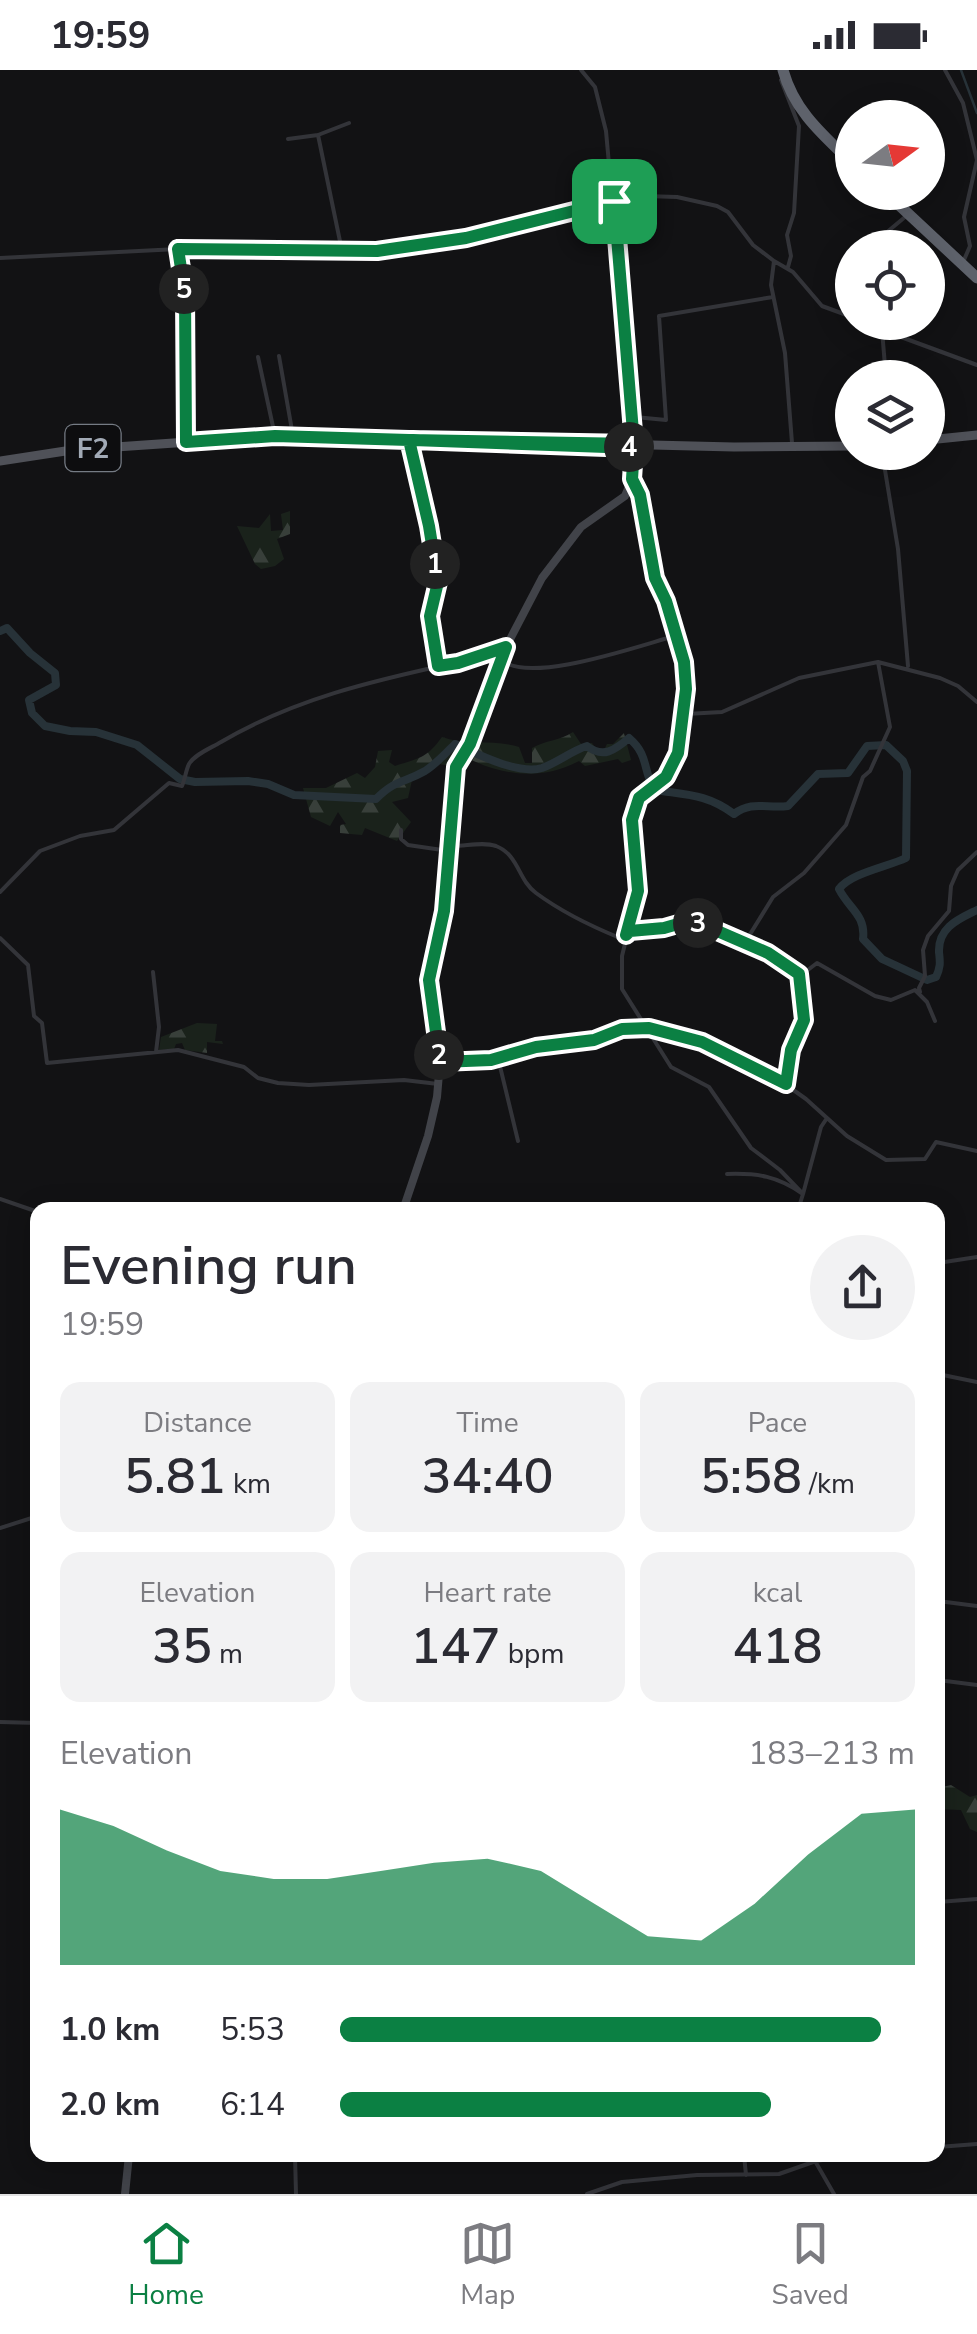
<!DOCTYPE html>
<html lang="en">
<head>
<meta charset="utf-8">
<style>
  :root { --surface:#fff; --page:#f2f2f3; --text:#2b2b33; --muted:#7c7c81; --line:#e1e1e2; --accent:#0b8043 }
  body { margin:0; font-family:"Nunito Sans",sans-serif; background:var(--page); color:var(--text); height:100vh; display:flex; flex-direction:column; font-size:38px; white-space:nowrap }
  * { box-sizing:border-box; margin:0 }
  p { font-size:32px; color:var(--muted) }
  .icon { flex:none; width:55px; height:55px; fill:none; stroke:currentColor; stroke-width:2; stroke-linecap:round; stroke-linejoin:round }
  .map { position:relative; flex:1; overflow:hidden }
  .sheet { position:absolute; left:30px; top:1132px; width:915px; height:960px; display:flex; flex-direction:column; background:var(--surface); border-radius:20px; box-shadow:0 5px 25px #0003 }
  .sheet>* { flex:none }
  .needle { width:65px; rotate:75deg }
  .tools { position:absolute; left:835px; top:30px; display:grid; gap:20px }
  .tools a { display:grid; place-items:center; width:110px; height:110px; border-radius:50%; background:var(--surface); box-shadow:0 5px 25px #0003; font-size:50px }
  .pin { position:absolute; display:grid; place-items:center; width:85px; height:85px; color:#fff; margin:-42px; border-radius:20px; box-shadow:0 5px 15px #0006 }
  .km { position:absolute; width:50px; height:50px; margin:-25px; border-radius:50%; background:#222; color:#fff; font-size:28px; line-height:50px; text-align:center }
  .round { display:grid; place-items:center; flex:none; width:105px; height:105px; border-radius:52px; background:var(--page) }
  .headline { display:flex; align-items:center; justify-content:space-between; height:170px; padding:0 30px }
  h1 { font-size:55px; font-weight:600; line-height:75px }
  .stats { display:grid; grid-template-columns:repeat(3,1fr); gap:15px; height:170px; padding:10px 30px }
  .stats div { display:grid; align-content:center; border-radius:20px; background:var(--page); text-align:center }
  .stats b { font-size:50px; font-weight:600 }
  .stats small { font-size:28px; font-weight:400 }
  .stats p { font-size:28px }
  .chart { height:280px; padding:20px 30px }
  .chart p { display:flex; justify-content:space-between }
  .chart svg { width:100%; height:180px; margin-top:10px; fill:var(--accent); opacity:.7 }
  ul { padding:0 30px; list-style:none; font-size:32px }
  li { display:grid; grid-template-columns:160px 120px 1fr; align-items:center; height:75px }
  li i { height:25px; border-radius:12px; background:var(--accent) }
  .status { display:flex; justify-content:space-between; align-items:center; height:70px; padding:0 50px; background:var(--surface); direction:ltr }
  .status svg { height:28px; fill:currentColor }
  .tab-bar { display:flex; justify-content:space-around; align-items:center; height:140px; border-top:2px solid var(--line); background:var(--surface); font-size:28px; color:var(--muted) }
  .tab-bar a { display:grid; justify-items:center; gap:5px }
  .tab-bar .current { color:var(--accent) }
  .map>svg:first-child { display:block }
  .forest { fill:url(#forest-firs) }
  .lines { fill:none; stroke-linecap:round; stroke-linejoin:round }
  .stream { stroke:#273238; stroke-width:2.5 }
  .river { stroke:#273238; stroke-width:8 }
  .street { stroke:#333439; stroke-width:4 }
  .secondary { stroke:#414349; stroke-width:8 }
  .primary { stroke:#4f5158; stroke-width:9 }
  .highway { stroke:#5e626b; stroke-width:11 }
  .route-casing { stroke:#fff; stroke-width:20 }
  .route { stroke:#0b8043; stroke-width:12 }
  .labels { text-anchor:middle; stroke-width:9; stroke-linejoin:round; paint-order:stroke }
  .shield { fill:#0d0d0f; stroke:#757b84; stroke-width:2.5 }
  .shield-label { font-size:28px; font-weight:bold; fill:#a2aab6 }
</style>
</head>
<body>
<div class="status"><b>19:59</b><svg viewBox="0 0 49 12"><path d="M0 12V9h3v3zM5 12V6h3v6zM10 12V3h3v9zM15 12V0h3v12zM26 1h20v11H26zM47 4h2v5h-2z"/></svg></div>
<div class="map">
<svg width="977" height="2124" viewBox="0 0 977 2124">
  <defs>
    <pattern id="forest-firs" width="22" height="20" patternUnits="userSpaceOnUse" patternTransform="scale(2.5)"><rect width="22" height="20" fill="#1a221b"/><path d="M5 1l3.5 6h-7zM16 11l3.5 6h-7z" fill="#383f3a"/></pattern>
  </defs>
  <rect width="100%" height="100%" fill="#121214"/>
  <path class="forest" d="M 290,441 L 290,464 L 277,469 L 284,489 L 275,496 L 261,499 L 255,494 L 237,456 L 259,458 L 270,444 L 271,461 L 283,460 L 281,444 Z
    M 573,662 L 581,674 L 592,673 L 596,679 L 604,680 L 607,674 L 613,674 L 624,663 L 631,690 L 622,693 L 618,689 L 585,696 L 579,691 C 541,711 502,706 463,686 L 457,697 L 439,694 L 412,710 L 408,728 L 392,732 L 411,752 L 397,771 L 365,758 L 362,765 L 340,763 L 340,755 L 346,754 L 338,742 L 330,756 L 311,747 L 303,718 L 326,718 L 357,703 L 365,708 L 375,697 L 378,681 L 392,680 L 389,692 L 395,696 C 419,688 426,689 442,667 C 466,676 494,669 519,677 L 525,693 L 532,693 L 532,678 C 546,670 559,671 573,662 Z
    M 197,953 L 217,954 L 215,971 L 222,971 L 223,974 L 207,972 L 207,983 L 185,980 L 182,973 L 176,974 L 174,979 L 159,980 L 161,967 Z
    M 951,1715 L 970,1727 L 977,1725 L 977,1762 L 970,1759 L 961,1740 L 938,1739 L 938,1718 Z"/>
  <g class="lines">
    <path class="stream" d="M 961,0 L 977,43"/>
    <path class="river" d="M 0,561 L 7,558 L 30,583 L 55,603 L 56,615 L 29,630 L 32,643 L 45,656 L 70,661 L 96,662 L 137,675 L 180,709 L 195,712 L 248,711 L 268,714 L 294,725 L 376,729 C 396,709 404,713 425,701 C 436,694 446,683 455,674 C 477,684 518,705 542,698 C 557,693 571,681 587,676 C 603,689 615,680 629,668 C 650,686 642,701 655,720 C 687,725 707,724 734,744 C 752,730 767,739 788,736 L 818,704 L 848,703 L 867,676 L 886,675 L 903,691 L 907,701 L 906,788 C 887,797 851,803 839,819 C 849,839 866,845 863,869 L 882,889 L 927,910 L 936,907 C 941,896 940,892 939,882 C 938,857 959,849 977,840"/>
    <path class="street" d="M 581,0 L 595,17 L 606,61 L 634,372
      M 945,0 L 963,33 L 977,90 L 964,147 L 970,176 L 964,190
      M 781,10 L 799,56 L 794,143 L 787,165 L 791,186 L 788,197
      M 318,65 L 342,181
      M 288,69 L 318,65 L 349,53
      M 613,125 L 677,127 L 717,136 L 728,142 L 753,175 L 774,191
      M 873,178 L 874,173 L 905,147
      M 0,188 L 178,179
      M 866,252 L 882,260 L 880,252
      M 279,286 L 293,366
      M 258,287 L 275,366
      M 886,308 L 882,260 L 977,295
      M 635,347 L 666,350 L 659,246 L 773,227
      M 409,370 L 435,493 L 437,512 L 430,545 L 438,595
      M 186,372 L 185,224 L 178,179 L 377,181 L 466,168 L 614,131
      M 792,373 L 785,283 L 771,215 L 774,191 L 793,202 L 822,236 L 852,247
      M 882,382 L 898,479 L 908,596
      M 632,409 L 640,425 L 655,508 L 665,531 L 684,592 L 686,619 L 678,683 L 665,707 L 639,728 L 632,750 L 638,821 L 622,886 L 622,919 L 671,997 L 709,1017 L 751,1078 L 780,1100 L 803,1124 L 821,1057 L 827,1048
      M 502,590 C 529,615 641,575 675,566
      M 686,644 L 722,642 L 799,608 L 878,592 L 940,608 L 958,616 L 977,632
      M 401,760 L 401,769 L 408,775 L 449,781
      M 449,776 C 464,777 482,771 496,776 C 519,785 518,810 536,823 C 559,840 593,857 620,868 L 630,861 L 664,858 L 691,850 L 769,883 L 799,904 L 804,951 L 791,980 L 786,1012
      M 0,822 L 40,781 L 80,766 L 114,760 L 169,713 L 182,716 C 185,709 186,700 189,694 C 195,684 211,678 221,672 C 294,629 372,611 454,593 C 472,590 488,581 506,577
      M 0,868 L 28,895 L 34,946 L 42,953 L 47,993 L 178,980 L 244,997 L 258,1008 L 278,1013 L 309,1015 L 404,1010 L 438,1014
      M 744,874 L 773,827 L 804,803 L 846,755 L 863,707 L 870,701 L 890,657 L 878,592
      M 153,902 L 159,957 L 156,982
      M 800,906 L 817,893 L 875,926 L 891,930 L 915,920 L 927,932 L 935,951
      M 920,922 L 919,918 L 925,906 L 923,880 L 928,866 L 949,841 L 951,816 L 958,800 L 977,782
      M 498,988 L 518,1071
      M 440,992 L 491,990 L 536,977 L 594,969 L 623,959 L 649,958 L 702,973 L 738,992 L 775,1007 L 806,1029 L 847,1066 L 886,1090 L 925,1089 L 936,1072 L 977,1081
      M 727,1104 C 758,1103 777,1106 803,1124 L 798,1140
      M 0,1129 L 38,1142
      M 938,1193 L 977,1187
      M 938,1304 L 977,1312
      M 0,1458 L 38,1446
      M 938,1531 L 977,1536
      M 938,1610 L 977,1615
      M 0,1652 L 38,1653
      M 938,1832 L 977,1829
      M 938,2077 L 977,2074
      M 295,2085 L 296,2124
      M 744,2085 L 746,2105
      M 815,2091 L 834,2124
      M 587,2124 L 622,2112 L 697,2105 L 779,2104 L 816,2091 L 856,2085"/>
    <path class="secondary" d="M 403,1140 L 428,1066 L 437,1027 L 440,992 L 429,910 L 444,841 L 457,697 L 470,674 L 506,577 L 542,508 L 581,457 L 625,426 L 632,409 L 634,377
      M 125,2124 L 129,2085"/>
    <path class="primary" d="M 928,370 L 977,365
      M 0,391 L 72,380 L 276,366 L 734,377 L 852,376"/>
    <path class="highway" d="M 783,0 C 794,41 823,65 852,93
      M 885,122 L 977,208"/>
  </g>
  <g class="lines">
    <defs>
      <path id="route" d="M 614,131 L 634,374 L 409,370 L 429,456 L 438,512 L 430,546 L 438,596 L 458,593 L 506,577 L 470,674 L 456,697 L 444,841 L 429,910 L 440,992 L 491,990 L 536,977 L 594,970 L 622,959 L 649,958 L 702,972 L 786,1014 L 791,980 L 804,950 L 799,904 L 768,883 L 692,850 L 664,858 L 630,861 L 626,865 L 638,821 L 632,750 L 639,728 L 666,707 L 678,683 L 686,619 L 684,592 L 666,531 L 655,508 L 640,425 L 632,409 L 634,378 L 413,370 L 409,370 L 275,366 L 186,372 L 185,224 L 178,179 L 377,181 L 466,168 L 614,131"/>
    </defs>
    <use href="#route" class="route-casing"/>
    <use href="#route" class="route"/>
  </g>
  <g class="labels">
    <rect class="shield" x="65.5" y="355" width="55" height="46" rx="8"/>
    <g class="shield-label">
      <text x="93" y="388">F2</text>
    </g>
  </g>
</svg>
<div class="tools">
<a><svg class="needle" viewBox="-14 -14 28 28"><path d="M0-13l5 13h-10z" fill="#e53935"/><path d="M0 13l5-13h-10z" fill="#7c7c81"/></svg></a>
<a><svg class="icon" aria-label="locate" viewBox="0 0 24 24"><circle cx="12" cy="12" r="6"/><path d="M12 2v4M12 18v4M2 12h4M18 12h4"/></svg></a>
<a><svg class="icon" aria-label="layers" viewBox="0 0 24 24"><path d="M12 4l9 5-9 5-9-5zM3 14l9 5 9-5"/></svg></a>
</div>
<div class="pin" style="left:614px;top:131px;background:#1e9e55"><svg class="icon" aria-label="arrive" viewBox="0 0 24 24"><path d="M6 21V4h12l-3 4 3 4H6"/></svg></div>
<b class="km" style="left:435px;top:494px">1</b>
<b class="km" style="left:439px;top:985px">2</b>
<b class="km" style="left:698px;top:853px">3</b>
<b class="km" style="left:629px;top:377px">4</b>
<b class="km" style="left:184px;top:219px">5</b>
<section class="sheet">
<div class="headline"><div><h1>Evening run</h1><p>19:59</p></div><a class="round"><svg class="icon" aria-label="share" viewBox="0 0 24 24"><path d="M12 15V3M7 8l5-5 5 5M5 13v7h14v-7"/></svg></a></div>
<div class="stats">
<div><p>Distance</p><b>5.81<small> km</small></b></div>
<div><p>Time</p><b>34:40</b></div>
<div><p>Pace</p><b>5:58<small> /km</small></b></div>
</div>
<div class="stats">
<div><p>Elevation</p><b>35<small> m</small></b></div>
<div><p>Heart rate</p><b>147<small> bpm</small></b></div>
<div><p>kcal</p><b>418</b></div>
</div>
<div class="chart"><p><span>Elevation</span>183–213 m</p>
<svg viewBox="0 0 160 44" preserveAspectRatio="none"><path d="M0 44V6L10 10L20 16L30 21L40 23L50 23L60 21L70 19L80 18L90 21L100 29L110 37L120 38L130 29L140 17L150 7L160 6V44z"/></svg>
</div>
<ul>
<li><b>1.0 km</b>5:53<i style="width:94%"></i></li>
<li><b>2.0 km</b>6:14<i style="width:75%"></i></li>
</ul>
</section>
</div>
<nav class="tab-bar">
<a class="current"><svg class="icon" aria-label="home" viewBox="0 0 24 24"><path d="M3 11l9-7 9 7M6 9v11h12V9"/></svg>Home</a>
<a><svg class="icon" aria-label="map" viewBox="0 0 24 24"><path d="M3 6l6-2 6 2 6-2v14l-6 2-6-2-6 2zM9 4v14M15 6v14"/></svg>Map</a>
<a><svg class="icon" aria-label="saved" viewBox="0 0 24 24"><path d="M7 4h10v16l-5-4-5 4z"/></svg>Saved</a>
</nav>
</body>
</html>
